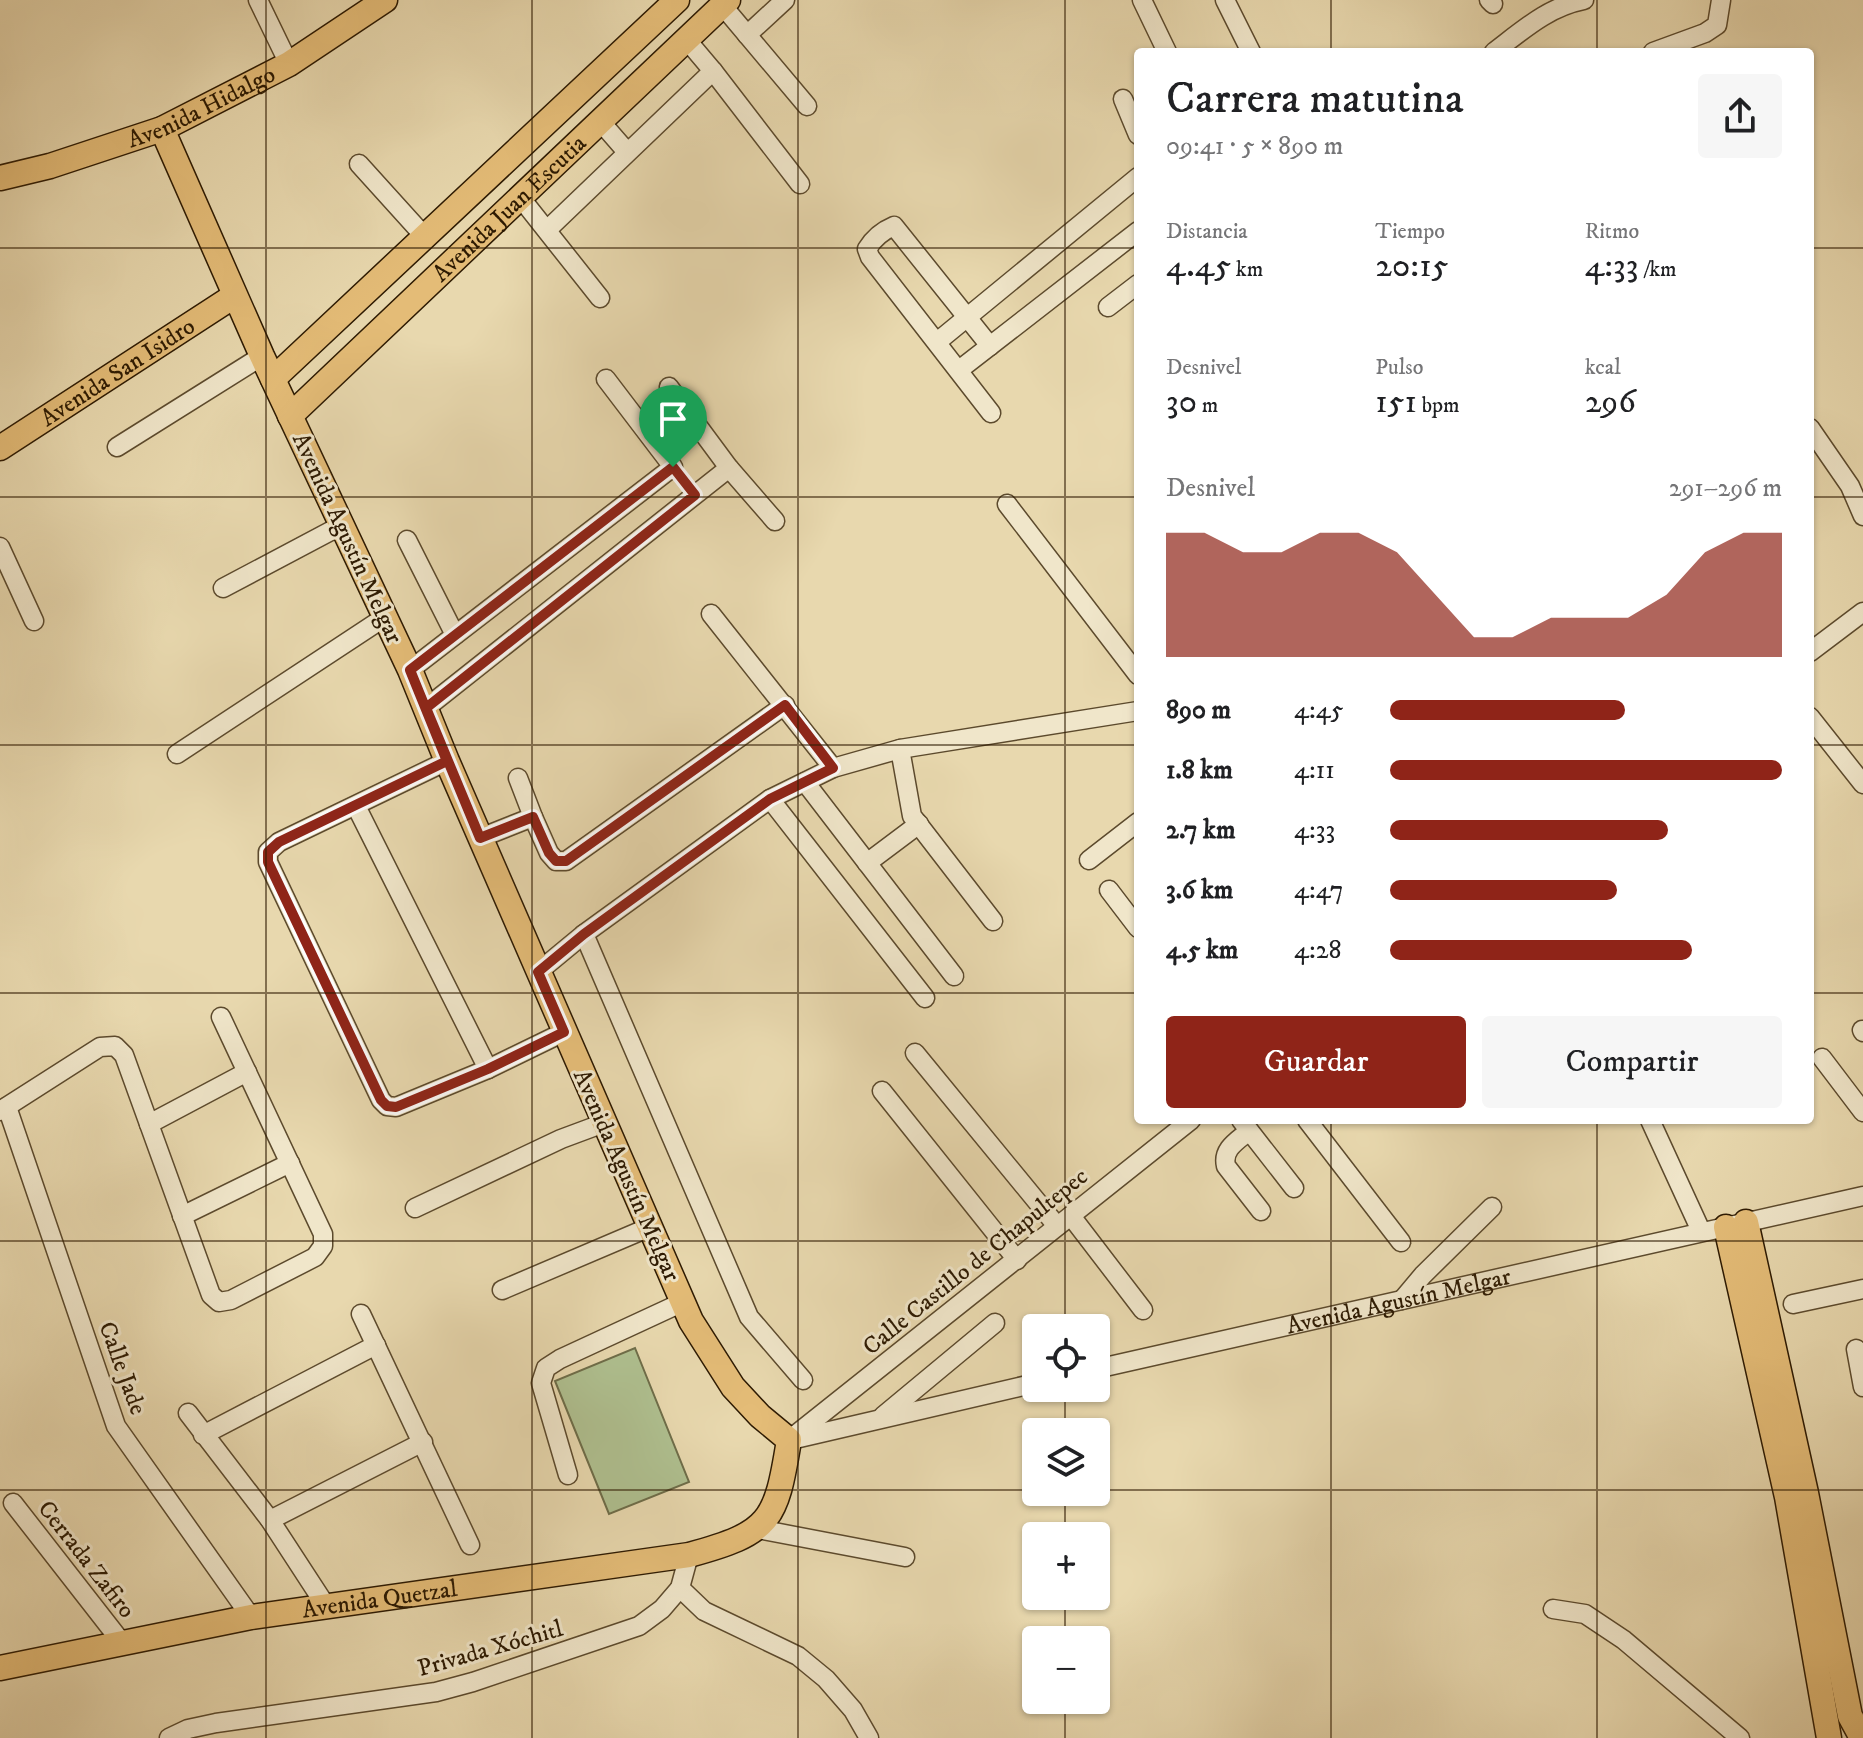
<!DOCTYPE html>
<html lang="es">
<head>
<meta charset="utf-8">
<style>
  :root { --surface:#fff; --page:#f6f6f6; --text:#202124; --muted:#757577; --accent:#8f2418 }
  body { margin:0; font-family:"IM FELL DW Pica",serif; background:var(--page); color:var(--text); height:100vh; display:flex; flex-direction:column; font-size:30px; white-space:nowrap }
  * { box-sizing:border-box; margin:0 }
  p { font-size:26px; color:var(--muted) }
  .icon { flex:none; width:44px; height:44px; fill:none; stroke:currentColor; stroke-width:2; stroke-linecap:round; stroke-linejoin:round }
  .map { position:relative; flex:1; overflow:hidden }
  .panel { position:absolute; left:1134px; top:48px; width:680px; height:1076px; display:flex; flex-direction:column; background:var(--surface); border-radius:8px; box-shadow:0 2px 6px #0004 }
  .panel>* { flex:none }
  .fabs { position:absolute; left:1022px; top:1314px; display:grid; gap:16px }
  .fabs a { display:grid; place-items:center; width:88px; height:88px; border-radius:8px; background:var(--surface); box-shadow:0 2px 6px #0004; font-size:40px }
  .pin { position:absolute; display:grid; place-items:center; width:68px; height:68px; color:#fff; margin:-82px -34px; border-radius:50% 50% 50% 0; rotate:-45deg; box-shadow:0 0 8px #0007 }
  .pin .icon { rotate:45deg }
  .round { display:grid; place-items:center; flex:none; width:84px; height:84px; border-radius:8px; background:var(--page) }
  .summary { display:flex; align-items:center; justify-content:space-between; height:136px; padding:0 32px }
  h1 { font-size:44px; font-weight:600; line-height:60px }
  .stats { display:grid; grid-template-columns:repeat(3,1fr); gap:12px; height:136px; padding:8px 32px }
  .stats div { display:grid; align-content:center }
  .stats b { font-size:34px; font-weight:600 }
  .stats small { font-size:22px; font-weight:400 }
  .stats p { font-size:22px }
  .chart { height:224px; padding:16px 32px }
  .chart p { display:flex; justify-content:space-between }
  .chart svg { width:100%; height:144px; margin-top:8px; fill:var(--accent); opacity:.7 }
  .action { display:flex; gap:16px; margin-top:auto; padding:16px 32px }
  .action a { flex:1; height:92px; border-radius:8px; background:var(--accent); color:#fff; font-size:32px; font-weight:600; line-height:92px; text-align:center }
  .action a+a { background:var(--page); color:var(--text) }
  ul { padding:0 32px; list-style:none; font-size:26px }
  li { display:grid; grid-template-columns:128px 96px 1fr; align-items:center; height:60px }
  li i { height:20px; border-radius:10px; background:var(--accent) }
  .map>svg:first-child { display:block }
  .garden { fill:#afc090; stroke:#6e6d49; stroke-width:2 }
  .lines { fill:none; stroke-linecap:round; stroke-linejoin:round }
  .minor-casing { stroke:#5c4a2d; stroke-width:21 }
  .major-casing { stroke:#2d1a02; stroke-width:27 }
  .minor { stroke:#f0e6ca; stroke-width:18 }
  .major { stroke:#e4bc77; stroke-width:24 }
  .route-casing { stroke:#fff; stroke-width:16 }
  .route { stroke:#8f2418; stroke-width:10 }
  .grid { fill:none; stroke:#2d1a02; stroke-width:2; stroke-opacity:0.55 }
  .labels { text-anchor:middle; stroke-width:6; stroke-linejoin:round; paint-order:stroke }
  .street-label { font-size:24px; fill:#2d1a02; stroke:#f0e6ca }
</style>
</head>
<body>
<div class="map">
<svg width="1863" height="1738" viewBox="0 0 1863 1738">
  <rect width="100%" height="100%" fill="#e8d8ae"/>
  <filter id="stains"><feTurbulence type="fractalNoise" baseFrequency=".0025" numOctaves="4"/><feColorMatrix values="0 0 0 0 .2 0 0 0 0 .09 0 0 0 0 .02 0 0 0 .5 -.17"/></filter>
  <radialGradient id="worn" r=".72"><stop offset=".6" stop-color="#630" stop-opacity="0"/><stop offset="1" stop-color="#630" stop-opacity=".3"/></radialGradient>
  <path class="garden" d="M 635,1348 L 689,1482 L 609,1514 L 555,1381 Z"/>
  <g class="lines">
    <defs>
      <g id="minor">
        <path d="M 258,0 L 289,64"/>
        <path d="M 1142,0 L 1167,52"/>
        <path d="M 1225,0 L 1251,52"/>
        <path d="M 1489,0 L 1493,4"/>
        <path d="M 722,5 L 807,106"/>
        <path d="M 747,35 L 785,0"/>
        <path d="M 686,39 L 713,71"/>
        <path d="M 1494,52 C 1523,30 1548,7 1584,0"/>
        <path d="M 1653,52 L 1705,33 L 1717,25 L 1721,0"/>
        <path d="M 1123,99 L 1138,135"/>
        <path d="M 600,121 L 627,152"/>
        <path d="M 359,164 L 425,237"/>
        <path d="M 520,197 L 600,298"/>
        <path d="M 547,230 L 713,71 L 800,184"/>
        <path d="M 1108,307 L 1138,284"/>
        <path d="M 937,342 L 1138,177"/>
        <path d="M 990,346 L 894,226 C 882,231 873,239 867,249 L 870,257 L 991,413"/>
        <path d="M 959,370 L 1138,231"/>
        <path d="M 669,387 L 729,468 L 775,521"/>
        <path d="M 1810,428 L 1850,486 L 1863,516"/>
        <path d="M 117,447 L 262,356"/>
        <path d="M 1007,504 L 1138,675"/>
        <path d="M 407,540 L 455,635"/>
        <path d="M 0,547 L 34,621"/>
        <path d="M 223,588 L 342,525"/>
        <path d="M 711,614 L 833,768"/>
        <path d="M 1810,652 L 1863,612"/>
        <path d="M 410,670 L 673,467 L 606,379"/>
        <path d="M 426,708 L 729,468"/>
        <path d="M 1810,717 L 1863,784"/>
        <path d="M 900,749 L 912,816 L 993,921"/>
        <path d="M 177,754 L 385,617"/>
        <path d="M 447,761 L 279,842 L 268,852 L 268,862 L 381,1100 L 387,1106 L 396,1107 L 488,1069 L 564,1032"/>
        <path d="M 518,778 L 533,817"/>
        <path d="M 805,782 L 954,976"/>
        <path d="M 770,799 L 925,998"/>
        <path d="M 356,806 L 488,1069"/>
        <path d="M 480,838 L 533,817 L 549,853 L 556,861 L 566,861 L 785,705"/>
        <path d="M 1089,860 L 1138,822"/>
        <path d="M 867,863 L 919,824"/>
        <path d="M 1109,890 L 1138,928"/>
        <path d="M 584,934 L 749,1317 L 803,1380"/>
        <path d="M 538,972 L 584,934 L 770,799 L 833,768 L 900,749 L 1138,711"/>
        <path d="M 1862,1030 L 1863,1032"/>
        <path d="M 915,1053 L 1057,1226"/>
        <path d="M 1822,1058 L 1863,1112"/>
        <path d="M 882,1091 L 1017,1260"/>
        <path d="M 7,1107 L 116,1426 L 251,1617"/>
        <path d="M 0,1111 L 100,1047 L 115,1046 L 124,1055 L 211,1295 L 219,1302 L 231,1300 L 315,1257 L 323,1246 L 323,1234 L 221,1017"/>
        <path d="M 1241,1120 L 1294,1188"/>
        <path d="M 1307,1120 L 1401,1242"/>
        <path d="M 1650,1120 L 1701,1231"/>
        <path d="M 149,1124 L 247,1072"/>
        <path d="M 1249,1131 C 1237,1141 1222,1149 1226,1166 L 1261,1211"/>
        <path d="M 415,1208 L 561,1139 L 604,1123"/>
        <path d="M 182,1216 L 290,1163"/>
        <path d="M 1071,1216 L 1143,1310"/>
        <path d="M 502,1290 L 650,1227"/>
        <path d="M 1402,1300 L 1423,1275 L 1492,1207"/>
        <path d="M 1793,1304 L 1863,1289"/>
        <path d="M 361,1314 L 470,1545"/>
        <path d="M 1856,1349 L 1863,1387"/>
        <path id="s1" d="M 1096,1369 L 1863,1196"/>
        <path d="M 188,1413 L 270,1520 L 326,1606"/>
        <path d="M 883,1416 L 995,1323"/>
        <path d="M 203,1435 L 376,1345"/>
        <path d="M 795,1439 L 1036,1383"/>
        <path d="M 789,1440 L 1191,1120"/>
        <path d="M 568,1475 L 541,1383 L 546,1368 L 560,1359 L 683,1302"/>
        <path d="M 13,1503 L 123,1644"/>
        <path d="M 270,1520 L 423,1442"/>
        <path d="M 758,1529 L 905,1557"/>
        <path d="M 680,1588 L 704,1611 L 798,1656 L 826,1679 L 853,1710 L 869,1738"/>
        <path d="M 1553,1609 L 1585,1614 L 1624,1640 L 1740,1738"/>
        <path d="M 169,1738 L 188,1729 L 216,1723 L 436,1692 L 473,1682 L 639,1626 L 662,1609 L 680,1588 L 689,1555"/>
      </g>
      <g id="major">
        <path id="s2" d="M 0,178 L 50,166 L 162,129 L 289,64 L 385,0"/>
        <path d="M 273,379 L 677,0"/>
        <path id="s3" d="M 290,416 L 728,0"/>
        <path id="s4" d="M 0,448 L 234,296"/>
        <path d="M 1746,1222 L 1806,1493 L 1850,1716 L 1862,1738"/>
        <path d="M 1726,1227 L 1787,1497 L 1829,1738"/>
        <path id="s5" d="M 0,1668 L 251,1617 L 689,1555 C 770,1533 776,1522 789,1440 L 760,1416 L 733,1387 L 691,1321 L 447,761 L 410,670 L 262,356 L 162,129"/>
      </g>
    </defs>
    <use href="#minor" class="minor-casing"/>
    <use href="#major" class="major-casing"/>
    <use href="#minor" class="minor"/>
    <use href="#major" class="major"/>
  </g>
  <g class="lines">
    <defs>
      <path id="route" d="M 673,467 L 410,670 L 447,761 L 279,842 L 268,852 L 268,862 L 381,1100 L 387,1106 L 396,1107 L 488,1069 L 564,1032 L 538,972 L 584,934 L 770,799 L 833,768 L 785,705 L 566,861 L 556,861 L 549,853 L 533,817 L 480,838 L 426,708 L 695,495 L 673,467"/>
    </defs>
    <use href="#route" class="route-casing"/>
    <use href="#route" class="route"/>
  </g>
  <path class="grid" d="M 266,0 L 266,1738M 532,0 L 532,1738M 798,0 L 798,1738M 1065,0 L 1065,1328M 1331,0 L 1331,52M 1597,0 L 1597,52M 0,248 L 1138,248M 1810,248 L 1863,248M 0,497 L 1138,497M 1810,497 L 1863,497M 0,745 L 1138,745M 1810,745 L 1863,745M 0,993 L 1138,993M 1810,993 L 1863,993M 1331,1120 L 1331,1738M 1597,1120 L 1597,1738M 0,1241 L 1863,1241M 1065,1388 L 1065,1432M 0,1490 L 1036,1490M 1096,1490 L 1863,1490M 1065,1492 L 1065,1536M 1065,1596 L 1065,1640M 1065,1700 L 1065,1738"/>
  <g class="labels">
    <g class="street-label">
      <text dy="8" stroke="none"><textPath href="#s2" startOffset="214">Avenida Hidalgo</textPath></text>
      <text dy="8" stroke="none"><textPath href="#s3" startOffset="302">Avenida Juan Escutia</textPath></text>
      <text dy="8" stroke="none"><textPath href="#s4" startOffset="140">Avenida San Isidro</textPath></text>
      <text transform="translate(348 538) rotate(65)" y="8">Avenida Agustín Melgar</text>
      <text transform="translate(627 1175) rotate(66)" y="8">Avenida Agustín Melgar</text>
      <text transform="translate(975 1261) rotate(-39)" y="8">Calle Castillo de Chapultepec</text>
      <text dy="8" stroke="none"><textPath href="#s1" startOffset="310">Avenida Agustín Melgar</textPath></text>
      <text transform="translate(123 1368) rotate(70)" y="8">Calle Jade</text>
      <text transform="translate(87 1559) rotate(52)" y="8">Cerrada Zafiro</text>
      <text dy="8" stroke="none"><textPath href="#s5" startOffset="386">Avenida Quetzal</textPath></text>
      <text transform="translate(490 1648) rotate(-16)" y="8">Privada Xóchitl</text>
    </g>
  </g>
  <rect width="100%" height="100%" filter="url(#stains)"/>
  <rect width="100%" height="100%" fill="url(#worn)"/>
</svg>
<div class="fabs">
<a><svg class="icon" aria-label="locate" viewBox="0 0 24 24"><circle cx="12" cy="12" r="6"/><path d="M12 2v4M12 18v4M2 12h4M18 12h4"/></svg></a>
<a><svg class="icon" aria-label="layers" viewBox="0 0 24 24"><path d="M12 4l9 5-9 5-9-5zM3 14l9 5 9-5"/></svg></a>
<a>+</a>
<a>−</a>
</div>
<div class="pin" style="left:673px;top:467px;background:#1e9e55"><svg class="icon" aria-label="arrive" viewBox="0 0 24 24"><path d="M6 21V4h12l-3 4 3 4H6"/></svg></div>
<section class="panel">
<div class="summary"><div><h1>Carrera matutina</h1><p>09:41 · 5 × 890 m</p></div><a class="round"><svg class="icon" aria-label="share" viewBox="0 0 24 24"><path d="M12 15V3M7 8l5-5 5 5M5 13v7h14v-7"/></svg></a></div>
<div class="stats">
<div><p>Distancia</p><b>4.45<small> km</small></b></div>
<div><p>Tiempo</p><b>20:15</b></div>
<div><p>Ritmo</p><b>4:33<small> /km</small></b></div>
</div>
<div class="stats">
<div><p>Desnivel</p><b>30<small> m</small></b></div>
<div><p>Pulso</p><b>151<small> bpm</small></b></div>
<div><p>kcal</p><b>296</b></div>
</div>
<div class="chart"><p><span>Desnivel</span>291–296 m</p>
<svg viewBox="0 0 160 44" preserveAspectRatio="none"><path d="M0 44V6L10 6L20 12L30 12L40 6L50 6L60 12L70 25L80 38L90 38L100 32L110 32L120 32L130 25L140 12L150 6L160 6V44z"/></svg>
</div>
<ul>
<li><b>890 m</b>4:45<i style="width:60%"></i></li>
<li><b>1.8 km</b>4:11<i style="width:100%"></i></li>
<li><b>2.7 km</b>4:33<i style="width:71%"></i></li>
<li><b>3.6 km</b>4:47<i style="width:58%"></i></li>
<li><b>4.5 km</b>4:28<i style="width:77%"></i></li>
</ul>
<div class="action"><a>Guardar</a><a>Compartir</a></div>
</section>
</div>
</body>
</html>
